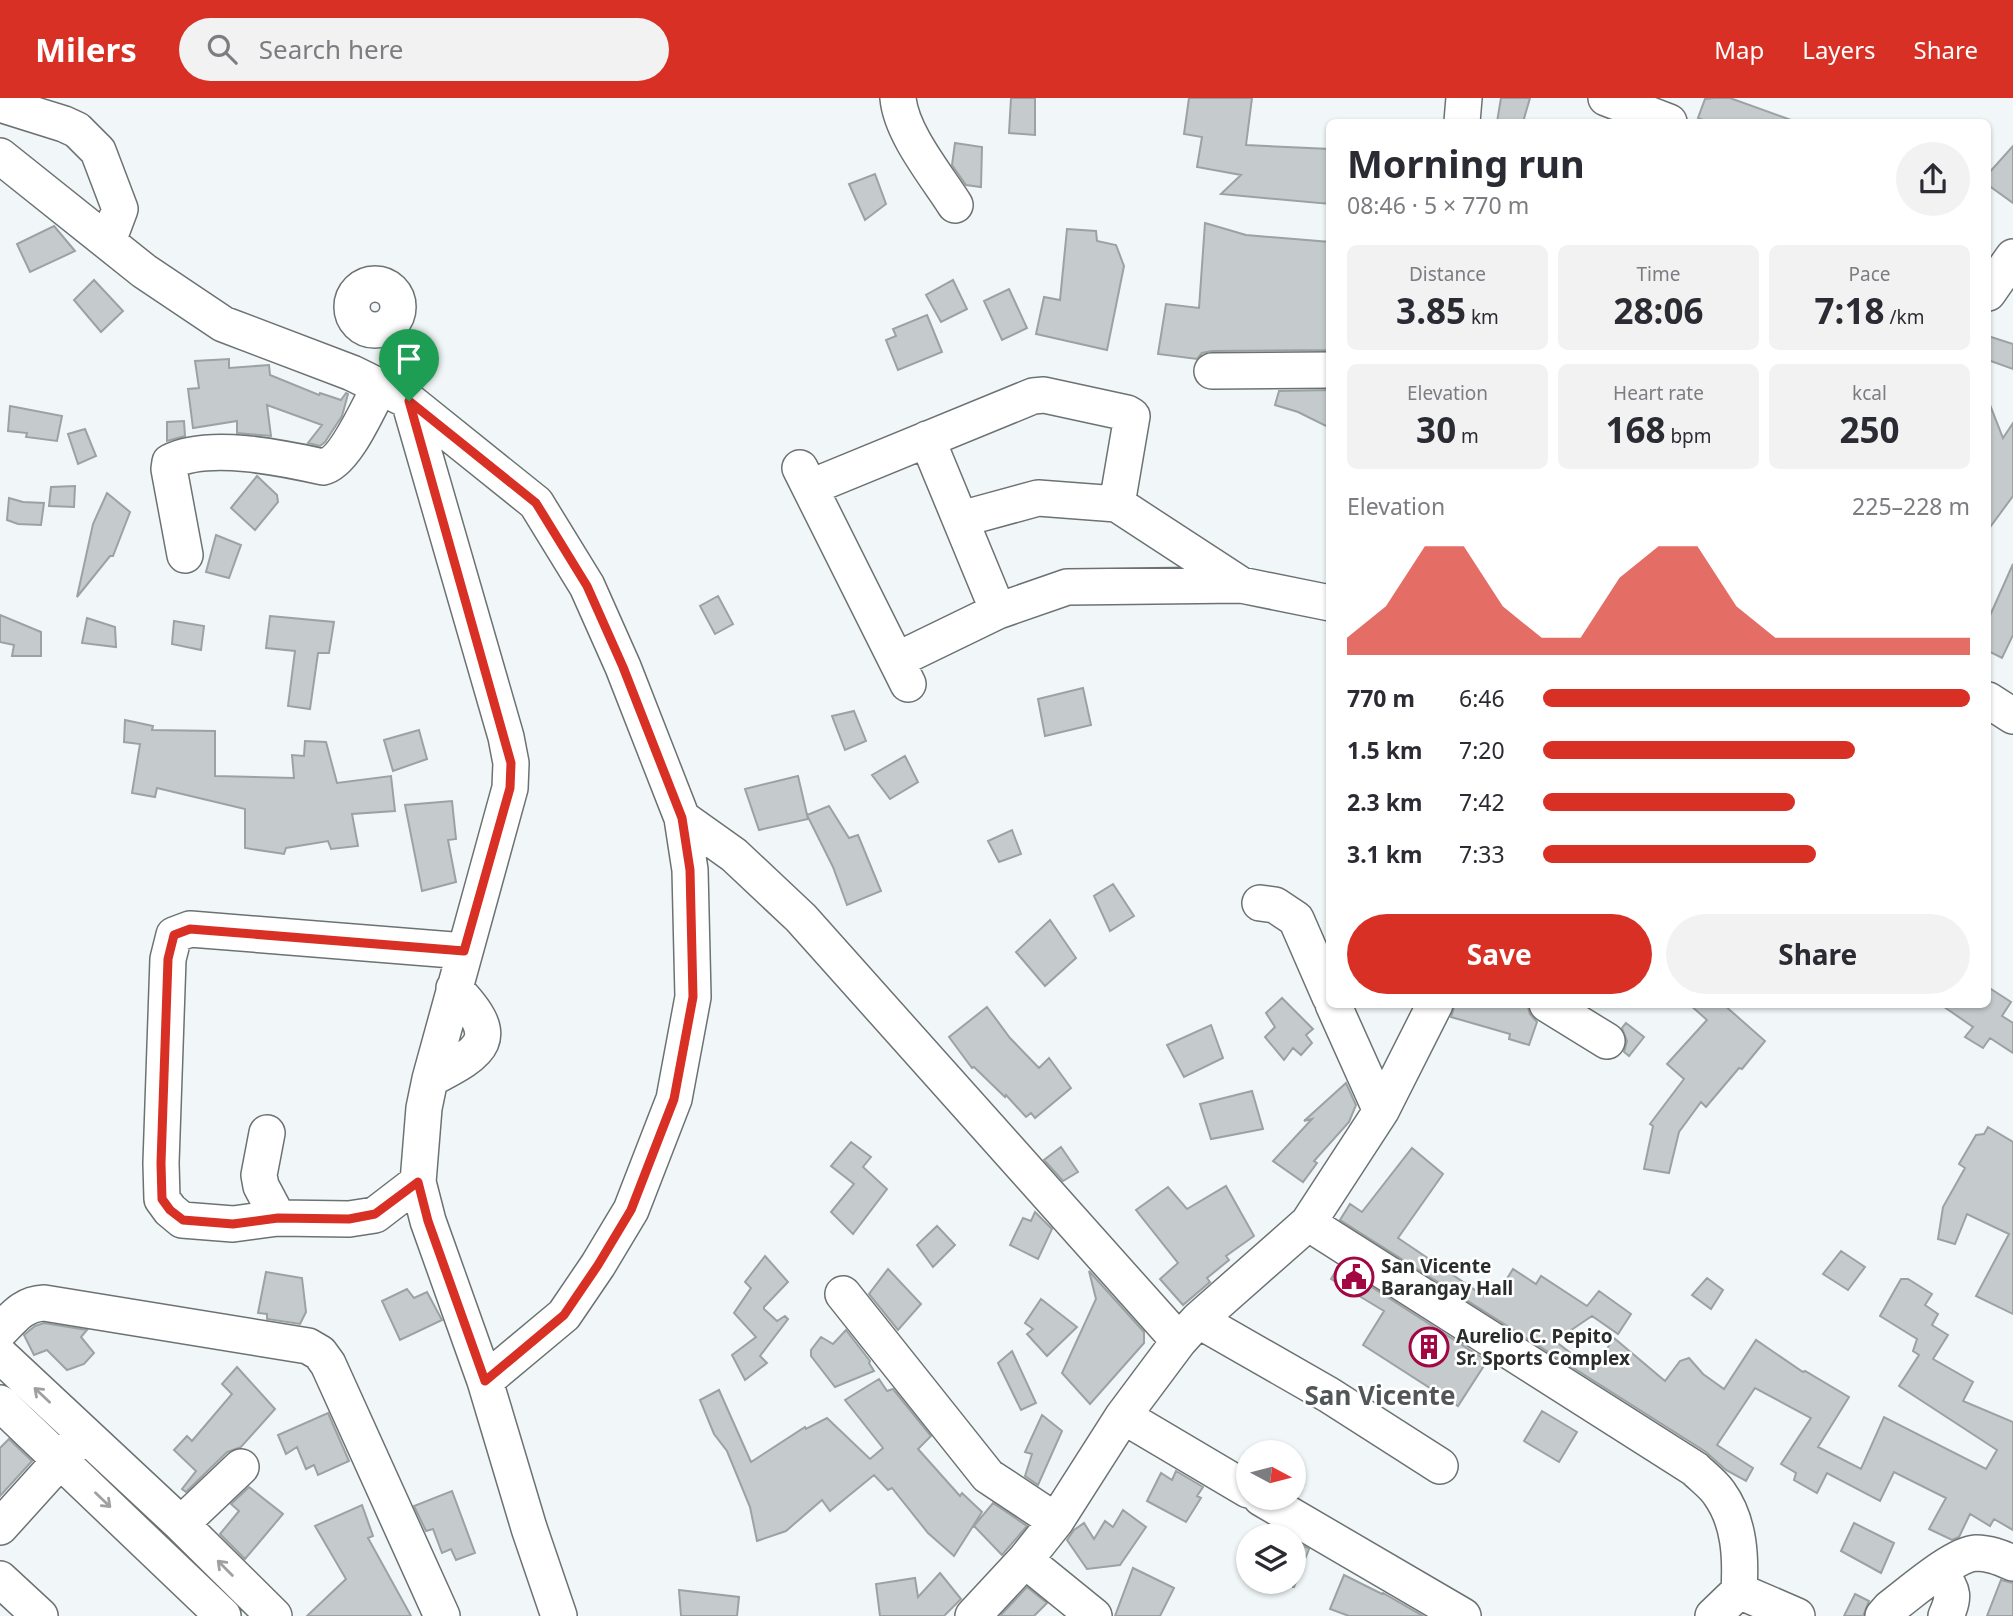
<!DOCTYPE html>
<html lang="en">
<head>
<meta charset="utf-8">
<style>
  :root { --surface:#fff; --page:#f2f2f3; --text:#2b2b33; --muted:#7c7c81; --accent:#d93025 }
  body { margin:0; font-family:"Noto Sans",sans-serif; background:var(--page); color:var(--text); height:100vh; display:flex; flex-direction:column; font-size:26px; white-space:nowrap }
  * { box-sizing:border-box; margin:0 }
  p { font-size:23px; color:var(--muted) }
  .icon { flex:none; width:38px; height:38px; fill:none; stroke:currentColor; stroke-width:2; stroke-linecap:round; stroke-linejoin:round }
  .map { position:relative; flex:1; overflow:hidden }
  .details { position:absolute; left:1326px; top:21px; width:665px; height:889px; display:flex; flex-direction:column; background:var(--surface); border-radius:10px; box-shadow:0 2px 5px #0004 }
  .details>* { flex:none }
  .needle { width:46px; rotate:97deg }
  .buttons { position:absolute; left:1236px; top:1342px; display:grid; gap:14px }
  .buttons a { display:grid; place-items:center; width:70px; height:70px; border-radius:50%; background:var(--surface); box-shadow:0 2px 5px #0004; font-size:35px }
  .pin { position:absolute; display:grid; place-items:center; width:60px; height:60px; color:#fff; margin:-72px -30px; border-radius:50% 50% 50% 0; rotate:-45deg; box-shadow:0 0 7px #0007 }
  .pin .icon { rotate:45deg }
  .round { display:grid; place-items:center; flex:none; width:74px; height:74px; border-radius:37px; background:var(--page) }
  .head { display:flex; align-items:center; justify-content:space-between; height:119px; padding:0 21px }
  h1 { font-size:38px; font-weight:700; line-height:52px }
  .figures { display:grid; grid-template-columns:repeat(3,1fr); gap:10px; height:119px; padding:7px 21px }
  .figures div { display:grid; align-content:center; border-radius:10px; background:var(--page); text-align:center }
  .figures b { font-size:35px; font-weight:700 }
  .figures small { font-size:19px; font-weight:400 }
  .figures p { font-size:19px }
  .chart { height:196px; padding:14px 21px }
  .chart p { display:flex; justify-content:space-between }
  .chart svg { width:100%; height:126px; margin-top:7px; fill:var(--accent); opacity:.7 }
  .cta { display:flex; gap:14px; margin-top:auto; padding:14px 21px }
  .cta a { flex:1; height:80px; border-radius:42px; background:var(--accent); color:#fff; font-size:28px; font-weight:700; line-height:80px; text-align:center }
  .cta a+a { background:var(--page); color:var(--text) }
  ul { padding:0 21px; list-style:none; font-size:23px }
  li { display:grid; grid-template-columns:112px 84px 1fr; align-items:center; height:52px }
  li i { height:18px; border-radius:9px; background:var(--accent) }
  header { display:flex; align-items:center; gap:42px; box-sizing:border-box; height:98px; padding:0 35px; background:var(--accent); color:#fff }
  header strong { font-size:33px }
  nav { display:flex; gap:38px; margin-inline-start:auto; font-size:24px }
  .search { width:490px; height:63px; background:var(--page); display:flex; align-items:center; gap:18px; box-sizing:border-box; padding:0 24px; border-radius:38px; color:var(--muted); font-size:26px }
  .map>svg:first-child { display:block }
  .building { fill:#c5cbcc; stroke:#9ca2a3; stroke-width:2 }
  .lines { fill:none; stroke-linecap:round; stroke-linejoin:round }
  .minor-casing { stroke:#6c7272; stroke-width:38 }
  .minor { stroke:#fff; stroke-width:35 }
  .oneway { stroke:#a0a0a0 }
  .route-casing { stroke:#fff; stroke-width:14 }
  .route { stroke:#d93025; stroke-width:9 }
  .labels { text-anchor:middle; stroke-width:5; stroke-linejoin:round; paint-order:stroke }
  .poi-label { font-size:19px; font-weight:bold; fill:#2b2d2d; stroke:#fff; text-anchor:start }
  .district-label { font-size:26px; font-weight:bold; fill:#515657; stroke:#fff }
</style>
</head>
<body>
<header>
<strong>Milers</strong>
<div class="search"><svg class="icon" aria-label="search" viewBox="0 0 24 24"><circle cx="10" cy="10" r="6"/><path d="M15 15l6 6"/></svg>Search here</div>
<nav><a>Map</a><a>Layers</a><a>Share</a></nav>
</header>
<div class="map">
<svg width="2013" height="1518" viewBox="0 0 2013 1518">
  <rect width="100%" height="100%" fill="#f1f7f8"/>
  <path class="building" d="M 1011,0 L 1035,0 L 1035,37 L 1009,35 Z
    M 1189,0 L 1252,0 L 1246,47 L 1330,51 L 1330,106 L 1221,96 L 1241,77 L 1197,69 L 1202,39 L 1184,36 Z
    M 1501,0 L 1530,0 L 1523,24 L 1497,24 Z
    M 1714,0 L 1730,0 L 1791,22 L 1791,24 L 1708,24 L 1698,20 L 1705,1 Z
    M 955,45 L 982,49 L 981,89 L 966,87 L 952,67 Z
    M 2013,48 L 2013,105 L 1988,87 L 1988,76 Z
    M 875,76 L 886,106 L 865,122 L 849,86 Z
    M 1205,125 L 1246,137 L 1330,144 L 1330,252 L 1212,253 L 1202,255 L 1197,261 L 1158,256 L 1166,206 L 1199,210 Z
    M 54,128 L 75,153 L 30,174 L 17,146 Z
    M 1067,131 L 1096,133 L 1097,143 L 1116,147 L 1124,168 L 1107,252 L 1036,236 L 1044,199 L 1060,202 Z
    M 94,182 L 123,213 L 101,234 L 74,202 Z
    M 953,182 L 967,211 L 941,224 L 926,197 Z
    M 1009,191 L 1027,230 L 1002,242 L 984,203 Z
    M 927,217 L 942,254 L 898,272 L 886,242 L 896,238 L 893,231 Z
    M 1988,238 L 2013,246 L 2013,271 L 1988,262 Z
    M 229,261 L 229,270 L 269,267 L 270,277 L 319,297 L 320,295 L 341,302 L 346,295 L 348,296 L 342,318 L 325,344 L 320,348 L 308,345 L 322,327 L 267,307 L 271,338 L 237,335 L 237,323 L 193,330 L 188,291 L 199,290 L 195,263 Z
    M 1330,292 L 1330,330 L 1298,314 L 1275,307 L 1279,293 Z
    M 1988,307 L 1990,307 L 2003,340 L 2013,325 L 2013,398 L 1988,432 Z
    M 10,308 L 62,318 L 57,343 L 26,339 L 27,335 L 8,333 Z
    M 184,323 L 185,338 L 167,343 L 167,324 Z
    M 85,331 L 96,358 L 78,366 L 68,336 Z
    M 257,378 L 277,397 L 278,404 L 255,432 L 231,410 Z
    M 75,388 L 74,409 L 49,408 L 51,389 Z
    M 107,395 L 130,414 L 113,458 L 110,458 L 77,499 L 93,426 Z
    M 9,400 L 23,404 L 44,405 L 41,427 L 18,426 L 7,422 Z
    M 216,437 L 241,447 L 229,480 L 206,474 Z
    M 2013,466 L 2013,537 L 2002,560 L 1988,553 L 1988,522 Z
    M 718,498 L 733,526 L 715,536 L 700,508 Z
    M 0,517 L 41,534 L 41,558 L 12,558 L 14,547 L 0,544 Z
    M 270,518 L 334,524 L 329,555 L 318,555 L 310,611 L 288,608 L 295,553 L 266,550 Z
    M 87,520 L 115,529 L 116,549 L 82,545 Z
    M 174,523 L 204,528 L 201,552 L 172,546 Z
    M 1083,590 L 1091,627 L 1045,638 L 1038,601 Z
    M 854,613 L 866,643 L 845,652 L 832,618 Z
    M 125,622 L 153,628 L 152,632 L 215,633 L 215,678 L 294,680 L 292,657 L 304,658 L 305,643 L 326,644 L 337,685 L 391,678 L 395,713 L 352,716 L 358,748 L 331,751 L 328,743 L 286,750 L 284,756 L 245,750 L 245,711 L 157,690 L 155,699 L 132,695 L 140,646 L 124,644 Z
    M 419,632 L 427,661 L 393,673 L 384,642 Z
    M 905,658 L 918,684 L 890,701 L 872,677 Z
    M 798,678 L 808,721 L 759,732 L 745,691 Z
    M 452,703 L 456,741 L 448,742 L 456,784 L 422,793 L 405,707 Z
    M 829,708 L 849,740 L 858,737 L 881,793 L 847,807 L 833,769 L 807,717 Z
    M 1012,732 L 1021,756 L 999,764 L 988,743 Z
    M 1113,786 L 1134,818 L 1110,833 L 1094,798 Z
    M 1050,822 L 1076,860 L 1045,888 L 1016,854 Z
    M 1988,889 L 2011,904 L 2002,918 L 2013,925 L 2013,955 L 1990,940 L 1983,950 L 1965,939 L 1973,929 L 1940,906 L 1988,906 Z
    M 1282,900 L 1313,931 L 1306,937 L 1312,945 L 1301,957 L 1293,950 L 1284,962 L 1265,939 L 1275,929 L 1266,915 Z
    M 1455,906 L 1527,906 L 1530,916 L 1537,924 L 1529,947 L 1509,941 L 1510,936 L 1451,919 Z
    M 1689,906 L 1723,906 L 1765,943 L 1742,971 L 1739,970 L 1706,1009 L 1701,1004 L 1679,1034 L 1669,1075 L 1644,1071 L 1653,1028 L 1650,1026 L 1684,981 L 1667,966 L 1707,922 Z
    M 987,909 L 1010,940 L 1039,970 L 1049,960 L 1071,990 L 1035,1020 L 1031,1015 L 1026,1019 L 1006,997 L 1005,999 L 974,969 L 972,970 L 949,939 Z
    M 1626,925 L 1644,939 L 1629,958 L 1624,954 L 1627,943 L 1622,930 Z
    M 1211,927 L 1223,960 L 1184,979 L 1167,947 Z
    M 1346,985 L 1356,1007 L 1349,1024 L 1314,1063 L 1317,1065 L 1303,1084 L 1273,1063 L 1312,1021 L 1304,1023 Z
    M 1252,993 L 1263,1031 L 1211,1041 L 1200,1006 Z
    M 1988,1029 L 2013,1044 L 2013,1216 L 1976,1198 L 2009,1136 L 1967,1116 L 1955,1146 L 1938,1141 L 1943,1109 L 1965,1070 L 1959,1066 L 1976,1037 L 1984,1036 Z
    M 851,1044 L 871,1059 L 863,1069 L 887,1091 L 853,1136 L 831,1114 L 854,1086 L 831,1068 Z
    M 1061,1049 L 1078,1074 L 1063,1083 L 1044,1062 Z
    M 1412,1050 L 1443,1076 L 1398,1140 L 1484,1198 L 1492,1185 L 1501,1190 L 1513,1171 L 1536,1186 L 1541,1178 L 1587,1208 L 1599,1193 L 1631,1216 L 1618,1236 L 1592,1218 L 1555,1243 L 1593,1272 L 1614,1240 L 1665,1283 L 1680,1263 L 1689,1260 L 1703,1276 L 1724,1291 L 1756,1242 L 1803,1274 L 1805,1273 L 1849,1299 L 1818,1349 L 1861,1371 L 1884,1319 L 1986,1371 L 1997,1352 L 1899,1288 L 1919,1257 L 1913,1253 L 1917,1241 L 1880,1218 L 1901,1181 L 1908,1181 L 1932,1196 L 1925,1207 L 1938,1216 L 1932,1227 L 1948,1237 L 1933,1261 L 1973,1284 L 1963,1303 L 2013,1324 L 2013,1432 L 1994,1421 L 1990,1428 L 1970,1416 L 1959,1439 L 1952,1442 L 1929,1431 L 1946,1400 L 1894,1374 L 1880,1403 L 1827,1375 L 1817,1395 L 1794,1382 L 1796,1375 L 1781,1366 L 1811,1320 L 1755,1290 L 1717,1347 L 1753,1370 L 1746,1383 L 1726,1372 L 1706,1354 L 1340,1122 L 1350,1106 L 1362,1114 Z
    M 1226,1088 L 1254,1138 L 1226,1158 L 1229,1162 L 1207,1180 L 1210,1184 L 1183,1207 L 1160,1181 L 1178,1165 L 1136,1112 L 1168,1089 L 1187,1111 Z
    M 1035,1114 L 1052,1131 L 1038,1161 L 1010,1147 L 1023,1120 L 1031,1123 Z
    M 937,1128 L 955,1147 L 933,1169 L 917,1147 Z
    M 1841,1153 L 1865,1169 L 1848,1192 L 1823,1176 Z
    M 765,1158 L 788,1184 L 764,1209 L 764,1211 L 777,1223 L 785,1218 L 788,1221 L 760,1258 L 767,1265 L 745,1282 L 732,1257 L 756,1239 L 734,1215 L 751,1190 L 745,1184 Z
    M 1339,1168 L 1487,1263 L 1458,1308 L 1363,1247 L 1384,1213 L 1331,1181 Z
    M 888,1171 L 921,1206 L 898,1232 L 869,1196 Z
    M 1089,1173 L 1144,1234 L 1144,1245 L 1090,1306 L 1062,1275 L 1096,1201 Z
    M 266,1174 L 302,1180 L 306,1214 L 300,1226 L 267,1221 L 267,1216 L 258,1215 Z
    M 1707,1180 L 1723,1192 L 1711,1211 L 1692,1197 Z
    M 407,1191 L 414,1200 L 427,1194 L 442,1222 L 400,1242 L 382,1203 Z
    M 1041,1201 L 1077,1229 L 1047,1258 L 1027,1236 L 1033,1231 L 1025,1225 Z
    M 44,1225 L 87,1232 L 81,1239 L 94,1255 L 84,1266 L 67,1272 L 47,1252 L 34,1257 L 24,1237 L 35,1228 Z
    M 846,1232 L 870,1263 L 869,1265 L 874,1273 L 835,1289 L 811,1258 L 811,1252 L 821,1239 L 833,1246 Z
    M 1012,1253 L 1036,1305 L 1021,1312 L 998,1265 Z
    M 237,1269 L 275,1311 L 241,1349 L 227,1354 L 186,1394 L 182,1391 L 196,1373 L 174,1352 L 187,1338 L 192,1343 L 232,1296 L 222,1286 Z
    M 879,1281 L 887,1293 L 893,1291 L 931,1338 L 918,1351 L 960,1398 L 962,1395 L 982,1414 L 954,1458 L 928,1435 L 892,1390 L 888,1392 L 874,1377 L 830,1413 L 822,1402 L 786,1433 L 757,1443 L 750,1409 L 727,1353 L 714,1336 L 700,1302 L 719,1292 L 751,1364 L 805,1329 L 806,1331 L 827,1320 L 870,1361 L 883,1350 L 845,1302 Z
    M 1542,1313 L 1577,1334 L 1559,1364 L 1524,1343 Z
    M 328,1315 L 349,1363 L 318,1377 L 314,1367 L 306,1371 L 297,1349 L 286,1356 L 278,1337 Z
    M 1042,1317 L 1062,1333 L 1038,1387 L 1025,1378 L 1032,1356 L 1025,1354 Z
    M 9,1341 L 32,1363 L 0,1398 L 0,1350 Z
    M 1176,1373 L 1203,1389 L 1197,1398 L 1201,1400 L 1186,1424 L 1147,1403 L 1161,1375 L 1172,1382 Z
    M 249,1389 L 283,1416 L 245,1461 L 220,1436 L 239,1413 L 231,1406 Z
    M 452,1393 L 475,1455 L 456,1462 L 451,1451 L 442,1455 L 433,1431 L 426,1433 L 414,1408 Z
    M 993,1405 L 1027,1428 L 1002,1457 L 974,1428 Z
    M 362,1407 L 373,1438 L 368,1440 L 411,1518 L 307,1518 L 346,1481 L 315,1428 Z
    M 1123,1412 L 1146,1429 L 1120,1467 L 1087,1471 L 1067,1442 L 1074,1432 L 1084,1425 L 1094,1441 L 1105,1423 L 1113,1429 Z
    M 1854,1425 L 1894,1445 L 1881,1475 L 1841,1453 Z
    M 1293,1442 L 1309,1451 L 1294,1489 L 1293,1489 Z
    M 1133,1470 L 1174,1490 L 1160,1518 L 1115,1518 Z
    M 940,1475 L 961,1501 L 944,1518 L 880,1518 L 876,1486 L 915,1480 L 918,1499 Z
    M 1344,1477 L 1382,1496 L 1383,1495 L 1423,1518 L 1349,1518 L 1330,1511 Z
    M 2001,1482 L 2013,1485 L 2013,1518 L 1987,1518 Z
    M 1027,1489 L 1047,1505 L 1034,1518 L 1000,1518 Z
    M 679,1492 L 739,1499 L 737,1518 L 681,1518 Z
    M 1855,1496 L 1869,1503 L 1863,1518 L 1844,1518 Z"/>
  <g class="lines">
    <defs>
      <path id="minor" d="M 898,0 C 901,35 936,77 955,107
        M 1606,0 L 1669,24
        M 0,6 L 64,26 L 77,32 L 98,53 L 120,111 L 108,143
        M 1462,24 L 1464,0
        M 0,58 L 144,173 L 223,226 L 352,275 L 409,303 L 536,405 L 587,488 L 623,569 L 682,720 L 690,772 L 693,899 L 674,1001 L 631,1112 L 598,1167 L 564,1217 L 485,1283
        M352 209a23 23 0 1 1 46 0a23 23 0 1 1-46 0Z
        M 1988,195 L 2013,159
        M 1212,273 L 1330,272
        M 409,303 L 506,639 L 511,665 L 510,690 L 430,981 L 424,1010 L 418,1084 L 428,1123 L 485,1283 L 529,1430 L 559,1518
        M 927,341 L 998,513
        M 800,370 L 908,586
        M 811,389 L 1033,298 L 1044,297 L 1127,315 L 1132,318 L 1117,406
        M 961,421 L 1038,400 L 1117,406 L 1241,487
        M 185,457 L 169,371 L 170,364 C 208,344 283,360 323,369 C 345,365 369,308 380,288
        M 897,562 L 998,513 L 1067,489 L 1241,487 L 1330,505
        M 1988,602 L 2013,618
        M 682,720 L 734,757 L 801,820 L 1179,1243
        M 1260,805 L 1275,807 L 1296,821 L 1330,899
        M 1333,906 L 1381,1013
        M 1547,906 L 1607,943
        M 430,981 C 484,953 504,941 454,890
        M 267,1035 L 259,1077 L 261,1088 L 278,1120
        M 418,1084 L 375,1117 L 349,1121 L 278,1120 L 233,1126 L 182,1122 L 170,1112 L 162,1101 L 161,1065 L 168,861 L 174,837 L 190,831 L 465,853
        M 1308,1125 L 1695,1371 C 1703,1379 1713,1386 1719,1395 C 1740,1424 1741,1460 1739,1493 L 1713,1518
        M 843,1196 L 988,1378 L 1056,1423
        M 1198,1222 L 1329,1297 L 1440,1368
        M 0,1233 C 14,1219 23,1206 44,1205 L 308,1248 L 320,1255 L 328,1266 L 442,1518
        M 0,1257 L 181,1426 L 274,1518
        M 0,1305 L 223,1518
        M 1123,1318 L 1248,1392
        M 1261,1400 L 1463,1518
        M 181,1426 L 241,1369
        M 0,1429 L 75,1346
        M 1025,1462 L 1094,1518
        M 1940,1474 C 1952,1493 1956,1496 1946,1518
        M 0,1481 L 40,1518
        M 1739,1493 L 1797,1518
        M 973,1518 L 1025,1462 L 1056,1423 L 1123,1318 L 1179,1243 L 1198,1222 L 1308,1125 L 1381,1013 L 1435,906
        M 1883,1518 L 1890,1510 C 1909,1496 1954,1456 1976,1455 C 1990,1455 2001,1460 2013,1465"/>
    </defs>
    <use href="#minor" class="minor-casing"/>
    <use href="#minor" class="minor"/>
  </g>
  <defs><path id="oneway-shaft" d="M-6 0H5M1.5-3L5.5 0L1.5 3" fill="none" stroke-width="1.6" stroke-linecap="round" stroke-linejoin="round" transform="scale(1.75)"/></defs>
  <g class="oneway">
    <use href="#oneway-shaft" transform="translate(42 1297) rotate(-137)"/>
    <use href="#oneway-shaft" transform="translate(103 1402) rotate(44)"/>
    <use href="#oneway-shaft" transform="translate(225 1470) rotate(-135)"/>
  </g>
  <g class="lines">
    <defs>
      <path id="route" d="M 409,303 L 536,405 L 587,488 L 623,569 L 682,720 L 690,772 L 693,899 L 674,1001 L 631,1112 L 598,1167 L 564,1217 L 485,1283 L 428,1123 L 418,1084 L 375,1116 L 349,1121 L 278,1120 L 233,1126 L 183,1122 L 170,1112 L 162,1101 L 161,1065 L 168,861 L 174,837 L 190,831 L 464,853 L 510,690 L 511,665 Z"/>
    </defs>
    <use href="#route" class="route-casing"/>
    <use href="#route" class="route"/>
  </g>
  <defs>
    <symbol id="civic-ring" viewBox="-11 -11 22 22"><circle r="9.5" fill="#fff" stroke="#a20744" stroke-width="1.5"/><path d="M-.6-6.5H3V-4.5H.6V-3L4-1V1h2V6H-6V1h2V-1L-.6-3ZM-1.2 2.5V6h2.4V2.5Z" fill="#a20744"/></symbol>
    <symbol id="building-ring" viewBox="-11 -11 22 22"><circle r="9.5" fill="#fff" stroke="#a20744" stroke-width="1.5"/><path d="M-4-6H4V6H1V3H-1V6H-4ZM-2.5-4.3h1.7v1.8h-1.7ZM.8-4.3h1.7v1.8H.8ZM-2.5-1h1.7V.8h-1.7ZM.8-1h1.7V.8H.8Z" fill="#a20744"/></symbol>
  </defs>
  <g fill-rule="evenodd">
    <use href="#civic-ring" x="1332" y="1157" width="44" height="44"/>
    <use href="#building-ring" x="1407" y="1227" width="44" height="44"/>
  </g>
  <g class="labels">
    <g class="poi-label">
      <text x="1381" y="1175">San Vicente<tspan x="1381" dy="22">Barangay Hall</tspan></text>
      <text x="1456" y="1245">Aurelio C. Pepito<tspan x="1456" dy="22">Sr. Sports Complex</tspan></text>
    </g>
    <g class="district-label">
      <text x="1380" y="1307">San Vicente</text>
    </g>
  </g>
</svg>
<div class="buttons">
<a><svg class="needle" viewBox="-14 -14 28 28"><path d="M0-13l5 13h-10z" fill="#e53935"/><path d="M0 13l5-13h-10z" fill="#7c7c81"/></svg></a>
<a><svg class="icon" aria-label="layers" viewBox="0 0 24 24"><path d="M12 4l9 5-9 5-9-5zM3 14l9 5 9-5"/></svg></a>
</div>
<div class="pin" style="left:409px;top:303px;background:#1e9e55"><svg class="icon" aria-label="arrive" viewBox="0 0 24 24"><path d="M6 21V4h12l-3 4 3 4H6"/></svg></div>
<section class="details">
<div class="head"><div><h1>Morning run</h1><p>08:46 · 5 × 770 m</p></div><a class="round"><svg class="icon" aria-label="share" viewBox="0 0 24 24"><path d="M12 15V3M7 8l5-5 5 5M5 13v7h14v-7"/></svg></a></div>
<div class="figures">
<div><p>Distance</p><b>3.85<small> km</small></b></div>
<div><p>Time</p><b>28:06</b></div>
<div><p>Pace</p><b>7:18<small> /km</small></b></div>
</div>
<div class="figures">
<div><p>Elevation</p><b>30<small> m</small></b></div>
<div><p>Heart rate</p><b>168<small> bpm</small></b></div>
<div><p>kcal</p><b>250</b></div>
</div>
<div class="chart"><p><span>Elevation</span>225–228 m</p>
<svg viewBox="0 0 160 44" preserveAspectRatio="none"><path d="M0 44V38L10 27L20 6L30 6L40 27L50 38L60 38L70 17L80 6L90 6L100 27L110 38L120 38L130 38L140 38L150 38L160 38V44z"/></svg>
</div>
<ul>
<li><b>770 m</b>6:46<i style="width:100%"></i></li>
<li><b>1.5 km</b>7:20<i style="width:73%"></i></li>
<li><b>2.3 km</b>7:42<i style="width:59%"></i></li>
<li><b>3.1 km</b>7:33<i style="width:64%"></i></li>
</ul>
<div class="cta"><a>Save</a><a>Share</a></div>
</section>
</div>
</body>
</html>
